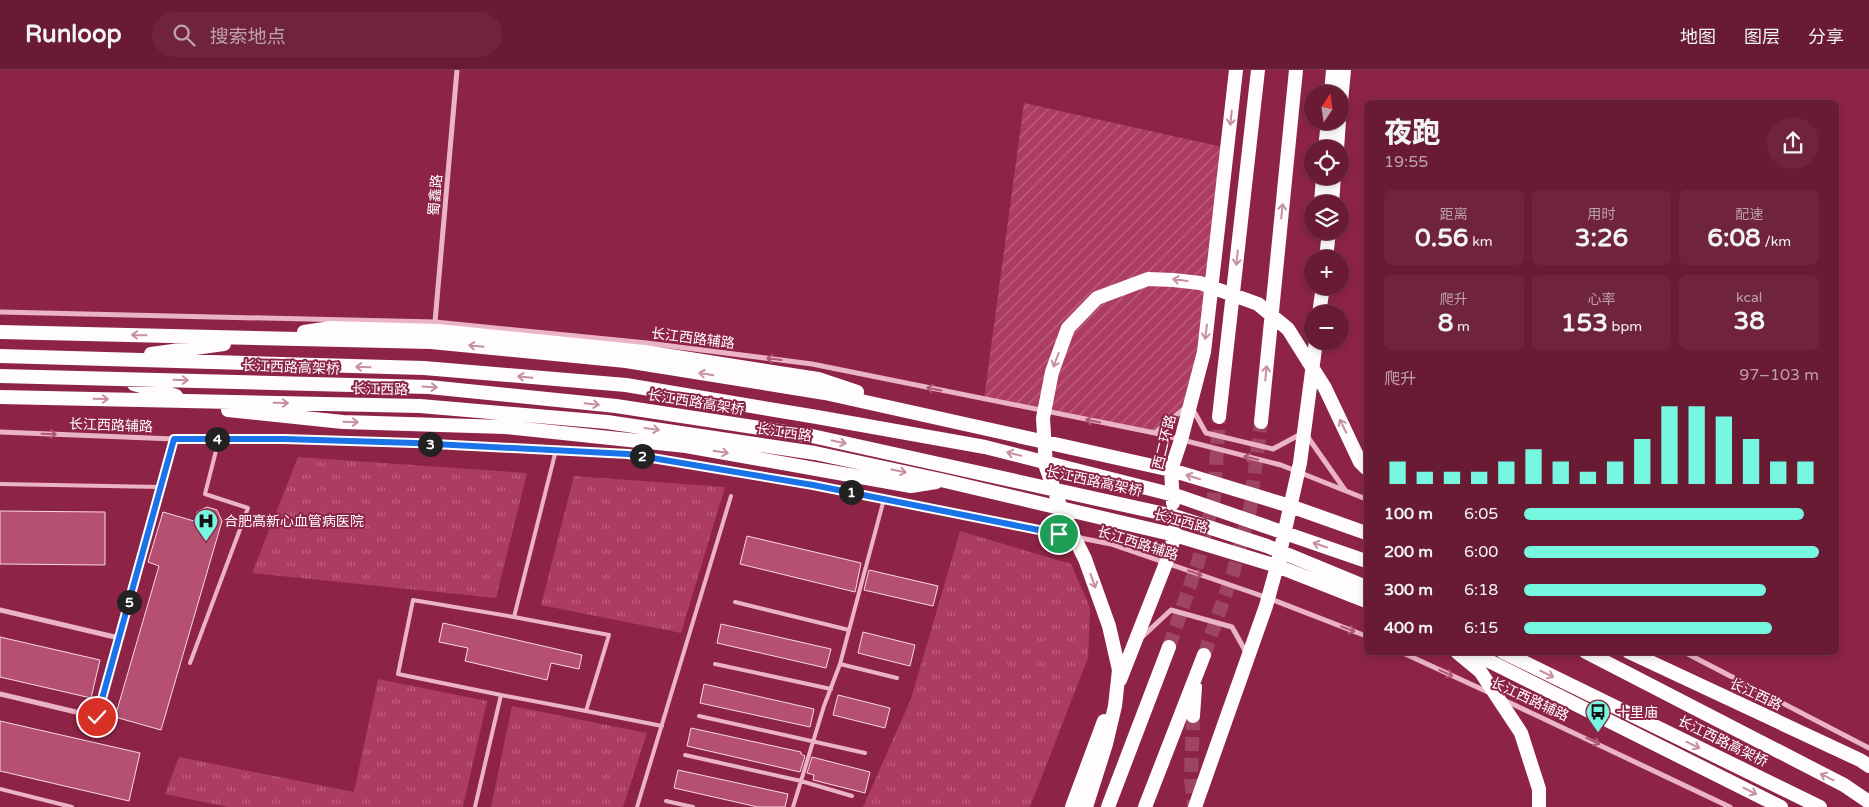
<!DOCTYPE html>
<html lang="zh">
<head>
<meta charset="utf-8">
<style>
  :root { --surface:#6a1b34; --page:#6f243c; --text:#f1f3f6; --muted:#bea1ac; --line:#7d394f; --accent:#77f6e0 }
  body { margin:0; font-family:"Varela Round","Noto Sans SC",sans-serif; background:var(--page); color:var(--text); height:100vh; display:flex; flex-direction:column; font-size:19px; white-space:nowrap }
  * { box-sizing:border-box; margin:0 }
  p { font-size:16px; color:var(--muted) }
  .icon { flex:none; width:28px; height:28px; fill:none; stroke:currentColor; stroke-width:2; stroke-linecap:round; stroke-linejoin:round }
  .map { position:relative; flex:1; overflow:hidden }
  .drawer { position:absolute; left:1364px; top:30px; width:475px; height:555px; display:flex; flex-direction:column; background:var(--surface); border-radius:8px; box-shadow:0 2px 8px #0003,0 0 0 1px var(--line) }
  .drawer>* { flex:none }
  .needle { width:32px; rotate:13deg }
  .controls { position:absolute; left:1304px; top:15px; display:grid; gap:10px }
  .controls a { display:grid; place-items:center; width:45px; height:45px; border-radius:50%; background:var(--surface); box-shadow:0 2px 8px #0003,0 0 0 1px var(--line); font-size:25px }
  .pin { position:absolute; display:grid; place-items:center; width:42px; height:42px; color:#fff; margin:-21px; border:2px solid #fff; border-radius:50%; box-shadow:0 1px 5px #0007 }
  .km { position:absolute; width:25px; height:25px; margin:-12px; border-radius:50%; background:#222; color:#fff; font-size:14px; line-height:25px; text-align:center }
  .round { display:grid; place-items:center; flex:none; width:52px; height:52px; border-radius:26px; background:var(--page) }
  .overview { display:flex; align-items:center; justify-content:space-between; height:85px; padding:0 20px }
  h1 { font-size:28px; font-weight:800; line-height:38px }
  .metrics { display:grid; grid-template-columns:repeat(3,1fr); gap:8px; height:85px; padding:5px 20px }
  .metrics div { display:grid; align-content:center; border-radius:8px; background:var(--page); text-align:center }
  .metrics b { font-size:25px; font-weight:800 }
  .metrics small { font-size:14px; font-weight:400 }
  .metrics p { font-size:14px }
  .chart { height:140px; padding:10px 20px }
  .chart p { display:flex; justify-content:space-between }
  .chart svg { width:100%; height:90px; margin-top:5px; stroke:var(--accent); stroke-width:6 }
  ul { padding:0 20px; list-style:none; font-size:16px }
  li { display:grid; grid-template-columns:80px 60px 1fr; align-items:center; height:38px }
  li i { height:12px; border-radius:6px; background:var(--accent) }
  header { display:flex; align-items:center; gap:30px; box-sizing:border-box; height:70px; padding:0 25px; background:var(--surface); border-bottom:1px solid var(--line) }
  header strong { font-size:24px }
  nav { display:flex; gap:28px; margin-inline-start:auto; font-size:18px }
  .search { width:350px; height:45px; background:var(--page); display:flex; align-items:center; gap:12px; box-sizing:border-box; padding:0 18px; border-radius:28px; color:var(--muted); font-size:19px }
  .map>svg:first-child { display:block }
  .grass { fill:url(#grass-tufts) }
  .garden { fill:url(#garden-furrows) }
  .building { fill:#b65072; stroke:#f8d8e3 }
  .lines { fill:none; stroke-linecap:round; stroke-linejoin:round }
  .trunk-tunnel { stroke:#9e4562; stroke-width:14; stroke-dasharray:14 7; stroke-linecap:butt }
  .service { stroke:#ebb3c6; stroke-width:4 }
  .minor { stroke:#ebb3c6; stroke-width:5 }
  .trunk { stroke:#fffcfc; stroke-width:14 }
  .oneway { stroke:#c690a1 }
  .oneway2 { stroke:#ae5673 }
  .route-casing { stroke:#fff; stroke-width:10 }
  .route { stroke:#1a73e8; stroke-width:6 }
  .labels { text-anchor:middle; stroke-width:4; stroke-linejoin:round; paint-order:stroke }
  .street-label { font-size:14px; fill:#fff; stroke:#8d2446 }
  .poi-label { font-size:14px; fill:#fff; stroke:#8d2446; text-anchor:start }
</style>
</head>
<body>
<header>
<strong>Runloop</strong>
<div class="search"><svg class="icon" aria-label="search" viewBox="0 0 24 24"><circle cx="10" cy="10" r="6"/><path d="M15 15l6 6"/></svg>搜索地点</div>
<nav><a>地图</a><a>图层</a><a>分享</a></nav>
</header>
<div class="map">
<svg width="1869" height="737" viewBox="0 0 1869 737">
  <defs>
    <pattern id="grass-tufts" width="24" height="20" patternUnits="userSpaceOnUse" patternTransform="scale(1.25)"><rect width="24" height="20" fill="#ac3c61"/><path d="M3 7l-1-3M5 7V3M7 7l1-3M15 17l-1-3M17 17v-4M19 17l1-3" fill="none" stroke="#bd6381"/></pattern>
    <pattern id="garden-furrows" width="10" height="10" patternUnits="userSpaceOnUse" patternTransform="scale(1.25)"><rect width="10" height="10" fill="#ac3c61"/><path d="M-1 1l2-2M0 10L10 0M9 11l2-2" fill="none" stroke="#bd6381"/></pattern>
  </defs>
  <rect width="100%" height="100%" fill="#8d2446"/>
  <path class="grass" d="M 298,387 L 527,403 L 496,528 L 252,503 Z
    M 574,406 L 725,417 L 681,563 L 541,535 Z
    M 960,461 L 1071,494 L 1090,538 L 1088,588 L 1030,737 L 863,737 L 911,629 Z
    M 378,609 L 487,631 L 463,737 L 228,737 L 165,724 L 179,687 L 354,722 Z
    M 512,636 L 647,663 L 623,737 L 491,737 Z"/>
  <path class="garden" d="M 1024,33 L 1227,78 L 1190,334 L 1155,363 L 984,329 Z"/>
  <path class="building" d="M 207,437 L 217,440 L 222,451 L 161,660 L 115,647 L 159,496 L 148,492 L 163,442 L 194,451 L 197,442 Z
    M 0,441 L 105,442 L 105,495 L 0,494 Z
    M 747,466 L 861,493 L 856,518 L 855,522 L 740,494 Z
    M 869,500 L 938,516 L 933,536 L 864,520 Z
    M 443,553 L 582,585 L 579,599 L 551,593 L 547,610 L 465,591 L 468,578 L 439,572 Z
    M 721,554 L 831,579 L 826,598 L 717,573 Z
    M 863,562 L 915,575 L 910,596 L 858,583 Z
    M 0,567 L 100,590 L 91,628 L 0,607 Z
    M 704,614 L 814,639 L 810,657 L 700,633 Z
    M 838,625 L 890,638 L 885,658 L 833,645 Z
    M 0,651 L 140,683 L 129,731 L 0,701 Z
    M 691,658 L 801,682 L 801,684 L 805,686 L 800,702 L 687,676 Z
    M 812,687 L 870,702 L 865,723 L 813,710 L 814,705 L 807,703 Z
    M 678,700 L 788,724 L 785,737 L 758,737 L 674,718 Z"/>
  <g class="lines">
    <path class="trunk-tunnel" d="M 1169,577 L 1198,492 L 1214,429 L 1219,347
      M 1204,585 L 1234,500 L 1250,439 L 1261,352
      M 1193,646 L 1191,709 L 1194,737"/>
    <path class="service" d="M 0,414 L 161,417
      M 735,532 L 849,560
      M 190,593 L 248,438 L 205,424 L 219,369
      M 715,594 L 831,619
      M 840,594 L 897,608
      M 501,625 L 586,641 L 609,565 L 514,547
      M 586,641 L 662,656
      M 699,646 L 865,683
      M 685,685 L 801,711 L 852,726
      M 0,719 L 72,737
      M 666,731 L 693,737
      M 475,737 L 501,625 L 398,604 L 413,530 L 514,547 L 556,380
      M 637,737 L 731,426
      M 793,737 L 824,636 L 840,594 L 884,429"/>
    <path class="minor" d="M 0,242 L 435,252 L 647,273 L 812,294 L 1155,363 L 1281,395 L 1366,429
      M 435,252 L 457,0
      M 1192,338 L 1206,363 L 1273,379 L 1301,364
      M 0,362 L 174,369 L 284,369 L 415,373 L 628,384 L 813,415 L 1111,474 L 1268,528 L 1366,566
      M 1155,363 L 1185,338
      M 1307,366 L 1345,420
      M 0,540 L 119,568
      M 1142,567 L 1171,540 L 1232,557 L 1247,584
      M 1401,582 L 1490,623
      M 1684,582 L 1869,678
      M 0,624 L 97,647 L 174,369
      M 1504,630 L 1730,737"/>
    <path class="trunk" d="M 1331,24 L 1333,0
      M 1340,42 L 1344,0
      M 1325,79 L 1328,51
      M 1337,79 L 1339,51
      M 1321,134 L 1323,106
      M 1332,134 L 1334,106
      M 1326,189 L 1329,161
      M 1319,244 L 1323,216
      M 0,262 L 431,272 L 626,291 L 825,323 L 1171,400 L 1290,436 L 1366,463
      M 304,262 L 331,258 L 438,261 L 645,282 L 818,309 L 857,322
      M 151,284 L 224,274
      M 0,286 L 424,298 L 626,315 L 817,347 L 985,377 L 1178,426 L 1366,491
      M 0,306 L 429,317 L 616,336 L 812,366 L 1174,446 L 1267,476 L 1366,517
      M 134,314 L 176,326
      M 0,327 L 420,336 L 607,352 L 815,383 L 945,411 L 1175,465 L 1277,496 L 1366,531
      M 228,340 L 343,352 L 505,357 L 686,376 L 911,416 L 936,412
      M 1219,347 L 1258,0
      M 1261,352 L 1296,0
      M 1173,433 L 1171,400 L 1181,370 L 1204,282 L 1236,0
      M 1457,582 L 1480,601 L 1521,663 L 1539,719 L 1539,737
      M 1471,582 L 1781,737
      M 1503,582 L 1820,737
      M 1586,582 L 1844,715 L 1869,732
      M 1629,582 L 1860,690 L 1869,696
      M 1120,610 L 1166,493 L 1175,465 L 1175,457
      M 1193,646 L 1195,617
      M 1072,737 L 1104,651
      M 1086,737 L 1106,674 L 1115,636 L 1119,600 L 1109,556 L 1085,489 L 1065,449 L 1046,397 L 1043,348 L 1052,302 L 1068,258 L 1097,228 L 1148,209 L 1173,210 L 1200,213 L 1258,234 L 1288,259 L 1325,318 L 1360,392 L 1366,398
      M 1108,737 L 1169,577
      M 1145,737 L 1204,585
      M 1195,737 L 1266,536 L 1277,496 L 1300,393 L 1316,271"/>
  </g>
  <defs><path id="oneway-shaft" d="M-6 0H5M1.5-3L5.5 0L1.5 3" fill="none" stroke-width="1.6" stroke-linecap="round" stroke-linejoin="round" transform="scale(1.25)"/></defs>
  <g class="oneway">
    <use href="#oneway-shaft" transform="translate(1231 48) rotate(96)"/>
    <use href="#oneway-shaft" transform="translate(1282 141) rotate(-84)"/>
    <use href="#oneway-shaft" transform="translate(1237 188) rotate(96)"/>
    <use href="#oneway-shaft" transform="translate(1180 210) rotate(-173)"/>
    <use href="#oneway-shaft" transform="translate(1206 262) rotate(97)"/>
    <use href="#oneway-shaft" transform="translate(139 265) rotate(-179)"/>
    <use href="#oneway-shaft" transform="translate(476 276) rotate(-174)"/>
    <use href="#oneway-shaft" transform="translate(1056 290) rotate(111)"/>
    <use href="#oneway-shaft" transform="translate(363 297) rotate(-178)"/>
    <use href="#oneway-shaft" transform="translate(1266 303) rotate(-84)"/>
    <use href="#oneway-shaft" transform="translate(706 304) rotate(-171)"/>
    <use href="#oneway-shaft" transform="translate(525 307) rotate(-175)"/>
    <use href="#oneway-shaft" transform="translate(181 310) rotate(2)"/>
    <use href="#oneway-shaft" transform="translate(430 317) rotate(4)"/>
    <use href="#oneway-shaft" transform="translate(101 329) rotate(1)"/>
    <use href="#oneway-shaft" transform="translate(281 333) rotate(1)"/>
    <use href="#oneway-shaft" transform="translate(592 334) rotate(6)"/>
    <use href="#oneway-shaft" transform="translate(351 352) rotate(2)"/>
    <use href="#oneway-shaft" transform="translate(1343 356) rotate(-116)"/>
    <use href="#oneway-shaft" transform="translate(652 359) rotate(8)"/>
    <use href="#oneway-shaft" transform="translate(839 372) rotate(12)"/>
    <use href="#oneway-shaft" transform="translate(721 382) rotate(10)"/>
    <use href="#oneway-shaft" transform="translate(1014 384) rotate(-166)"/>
    <use href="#oneway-shaft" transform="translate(899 401) rotate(12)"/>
    <use href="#oneway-shaft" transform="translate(1193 407) rotate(-163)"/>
    <use href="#oneway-shaft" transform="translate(1320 475) rotate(-161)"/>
    <use href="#oneway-shaft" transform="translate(1093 511) rotate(71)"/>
    <use href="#oneway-shaft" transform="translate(1547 604) rotate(26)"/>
    <use href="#oneway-shaft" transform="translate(1693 675) rotate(26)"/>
    <use href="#oneway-shaft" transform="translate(1827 707) rotate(-153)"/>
    <use href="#oneway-shaft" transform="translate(1750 721) rotate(27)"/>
  </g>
  <g class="oneway2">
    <use href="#oneway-shaft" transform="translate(774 289) rotate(-173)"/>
    <use href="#oneway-shaft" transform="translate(934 319) rotate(-169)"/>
    <use href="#oneway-shaft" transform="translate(1093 351) rotate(-168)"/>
    <use href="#oneway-shaft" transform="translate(49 364) rotate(2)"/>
    <use href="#oneway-shaft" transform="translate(1251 388) rotate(-166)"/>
    <use href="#oneway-shaft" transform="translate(1195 503) rotate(19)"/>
    <use href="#oneway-shaft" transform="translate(1348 559) rotate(21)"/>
    <use href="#oneway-shaft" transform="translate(1446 603) rotate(25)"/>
    <use href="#oneway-shaft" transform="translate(1593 671) rotate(26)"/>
  </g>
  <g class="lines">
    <defs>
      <path id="route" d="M 97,647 L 174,369 L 284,369 L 415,373 L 628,384 L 813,415 L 1059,464"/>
    </defs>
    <use href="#route" class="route-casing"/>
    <use href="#route" class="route"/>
  </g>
  <defs>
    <symbol id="hospital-pin" viewBox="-11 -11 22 30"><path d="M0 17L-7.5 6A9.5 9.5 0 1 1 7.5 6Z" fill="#77f6e0" stroke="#8d2446"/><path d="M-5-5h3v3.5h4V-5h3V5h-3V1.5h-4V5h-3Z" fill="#111"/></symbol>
    <symbol id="bus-pin" viewBox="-11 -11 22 30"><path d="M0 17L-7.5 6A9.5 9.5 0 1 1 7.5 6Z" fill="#77f6e0" stroke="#8d2446"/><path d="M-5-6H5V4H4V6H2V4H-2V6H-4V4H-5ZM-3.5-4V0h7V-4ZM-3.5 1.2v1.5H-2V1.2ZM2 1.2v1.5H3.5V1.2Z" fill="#111"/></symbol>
  </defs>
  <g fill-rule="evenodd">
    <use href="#hospital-pin" x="192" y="437" width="28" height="38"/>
    <use href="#bus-pin" x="1584" y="628" width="28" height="38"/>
  </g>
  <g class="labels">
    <g class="street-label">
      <text transform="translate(435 125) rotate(-85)" y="5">蜀鑫路</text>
      <text transform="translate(693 268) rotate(7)" y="5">长江西路辅路</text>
      <text transform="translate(291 297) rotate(2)" y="5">长江西路高架桥</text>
      <text transform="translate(380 319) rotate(1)" y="5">长江西路</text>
      <text transform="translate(696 332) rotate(9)" y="5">长江西路高架桥</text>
      <text transform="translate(111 355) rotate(2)" y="5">长江西路辅路</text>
      <text transform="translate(784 362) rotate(8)" y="5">长江西路</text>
      <text transform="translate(1164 372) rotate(-76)" y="5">西二环路</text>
      <text transform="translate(1094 411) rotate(12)" y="5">长江西路高架桥</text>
      <text transform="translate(1181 451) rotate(15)" y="5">长江西路</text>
      <text transform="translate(1138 473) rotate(17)" y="5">长江西路辅路</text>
      <text transform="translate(1756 624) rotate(25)" y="5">长江西路</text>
      <text transform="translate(1530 629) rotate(25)" y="5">长江西路辅路</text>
      <text transform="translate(1723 671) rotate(26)" y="5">长江西路高架桥</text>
    </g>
    <g class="poi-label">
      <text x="224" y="456">合肥高新心血管病医院</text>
      <text x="1616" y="647">十里庙</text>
    </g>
  </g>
</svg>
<div class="controls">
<a><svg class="needle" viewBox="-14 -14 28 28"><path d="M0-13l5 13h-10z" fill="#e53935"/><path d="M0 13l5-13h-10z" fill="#bea1ac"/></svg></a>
<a><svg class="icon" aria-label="locate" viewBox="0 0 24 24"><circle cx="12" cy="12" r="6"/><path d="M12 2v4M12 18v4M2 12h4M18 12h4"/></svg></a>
<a><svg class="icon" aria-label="layers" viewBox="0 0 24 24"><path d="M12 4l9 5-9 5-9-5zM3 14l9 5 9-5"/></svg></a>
<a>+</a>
<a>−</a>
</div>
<div class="pin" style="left:1059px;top:464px;background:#1e9e55"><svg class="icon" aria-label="arrive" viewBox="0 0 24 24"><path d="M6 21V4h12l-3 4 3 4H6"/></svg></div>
<div class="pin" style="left:97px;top:647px;background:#d93025"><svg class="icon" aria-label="check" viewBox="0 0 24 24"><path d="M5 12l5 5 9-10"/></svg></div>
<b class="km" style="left:851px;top:422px">1</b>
<b class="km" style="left:642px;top:386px">2</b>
<b class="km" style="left:430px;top:374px">3</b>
<b class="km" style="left:217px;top:369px">4</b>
<b class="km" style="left:129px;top:532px">5</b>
<section class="drawer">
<div class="overview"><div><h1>夜跑</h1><p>19:55</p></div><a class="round"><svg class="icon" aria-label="share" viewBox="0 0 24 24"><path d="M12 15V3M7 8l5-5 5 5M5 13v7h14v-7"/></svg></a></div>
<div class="metrics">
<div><p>距离</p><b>0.56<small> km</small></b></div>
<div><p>用时</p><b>3:26</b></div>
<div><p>配速</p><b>6:08<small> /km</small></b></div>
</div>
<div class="metrics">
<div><p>爬升</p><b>8<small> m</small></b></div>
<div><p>心率</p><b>153<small> bpm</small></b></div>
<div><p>kcal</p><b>38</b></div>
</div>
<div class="chart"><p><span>爬升</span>97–103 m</p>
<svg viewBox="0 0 160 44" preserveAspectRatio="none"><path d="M5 44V33M15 44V38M25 44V38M35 44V38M45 44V33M55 44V27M65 44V33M75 44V38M85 44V33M95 44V22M105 44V6M115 44V6M125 44V11M135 44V22M145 44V33M155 44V33"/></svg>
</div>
<ul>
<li><b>100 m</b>6:05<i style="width:95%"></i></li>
<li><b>200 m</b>6:00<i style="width:100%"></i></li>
<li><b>300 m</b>6:18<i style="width:82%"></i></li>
<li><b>400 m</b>6:15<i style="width:84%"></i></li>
</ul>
</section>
</div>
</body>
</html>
